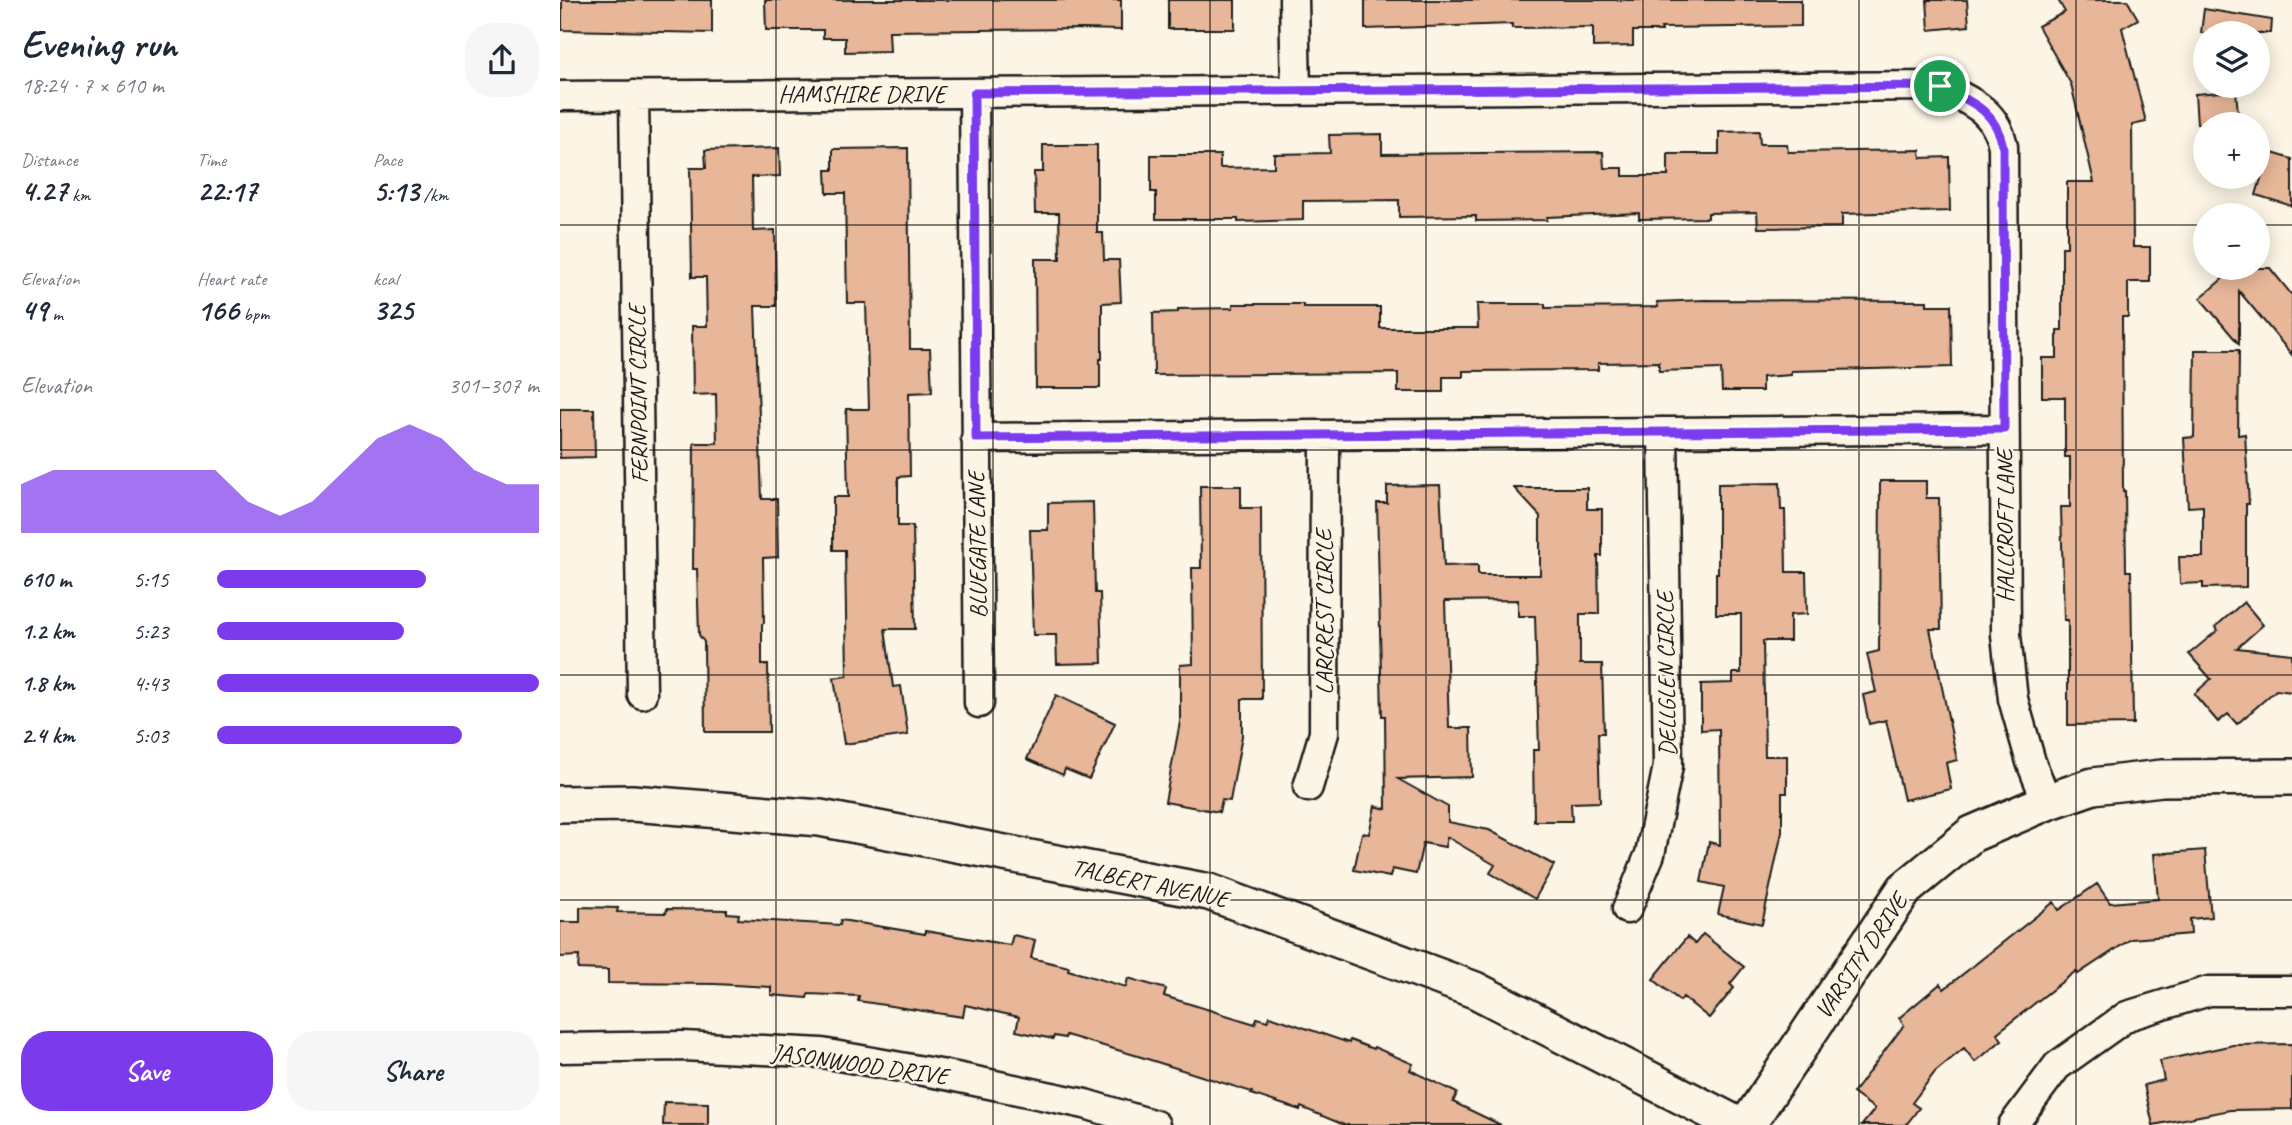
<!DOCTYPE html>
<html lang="en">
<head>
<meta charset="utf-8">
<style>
  :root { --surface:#fff; --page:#f6f6f7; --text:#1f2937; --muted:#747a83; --accent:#7c3aed }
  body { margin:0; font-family:Caveat,sans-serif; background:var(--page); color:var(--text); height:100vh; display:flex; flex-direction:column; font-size:26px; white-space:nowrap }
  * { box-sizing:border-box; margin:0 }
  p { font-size:23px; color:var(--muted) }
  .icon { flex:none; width:38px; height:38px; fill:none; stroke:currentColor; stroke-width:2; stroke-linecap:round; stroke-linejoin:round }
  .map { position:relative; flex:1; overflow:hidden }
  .details { display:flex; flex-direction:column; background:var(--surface); width:560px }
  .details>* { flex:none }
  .tools { position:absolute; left:1633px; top:21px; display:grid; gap:14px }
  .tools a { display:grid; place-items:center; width:77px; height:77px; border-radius:50%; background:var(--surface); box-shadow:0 4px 18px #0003; font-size:35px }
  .pin { position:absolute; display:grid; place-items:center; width:60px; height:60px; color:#fff; margin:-30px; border:4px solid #fff; border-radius:50%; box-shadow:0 2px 7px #0007 }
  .round { display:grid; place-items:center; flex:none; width:74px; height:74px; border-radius:28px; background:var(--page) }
  .headline { display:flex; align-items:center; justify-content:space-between; height:119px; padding:0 21px }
  h1 { font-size:38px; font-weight:700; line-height:52px }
  .stats { display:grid; grid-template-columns:repeat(3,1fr); gap:10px; height:119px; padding:7px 21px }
  .stats div { display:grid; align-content:center }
  .stats b { font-size:30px; font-weight:700 }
  .stats small { font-size:19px; font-weight:400 }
  .stats p { font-size:19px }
  .chart { height:196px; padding:14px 21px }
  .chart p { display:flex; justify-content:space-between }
  .chart svg { width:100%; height:126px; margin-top:7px; fill:var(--accent); opacity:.7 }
  .cta { display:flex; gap:14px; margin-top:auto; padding:14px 21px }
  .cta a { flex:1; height:80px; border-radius:28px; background:var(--accent); color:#fff; font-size:28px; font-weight:700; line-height:80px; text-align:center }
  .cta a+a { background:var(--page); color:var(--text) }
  ul { padding:0 21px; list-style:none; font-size:23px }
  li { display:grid; grid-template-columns:112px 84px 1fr; align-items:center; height:52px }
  li i { height:18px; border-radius:9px; background:var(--accent) }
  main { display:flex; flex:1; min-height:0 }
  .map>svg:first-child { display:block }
  .building { fill:#e8b799; stroke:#1c1c1c; stroke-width:2 }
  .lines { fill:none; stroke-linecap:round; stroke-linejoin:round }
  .minor-casing { stroke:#1c1c1c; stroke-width:33 }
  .tertiary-casing { stroke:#1c1c1c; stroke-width:40 }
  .minor { stroke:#fcf5e5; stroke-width:28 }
  .tertiary { stroke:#fcf5e5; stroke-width:35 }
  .route-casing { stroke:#fff; stroke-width:14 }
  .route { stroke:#7c3aed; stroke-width:9 }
  .grid { fill:none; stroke:#1c1c1c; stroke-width:2; stroke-opacity:0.55 }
  .labels { text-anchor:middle; stroke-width:5; stroke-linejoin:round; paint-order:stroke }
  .street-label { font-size:24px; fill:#1c1c1c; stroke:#fcf5e5 }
</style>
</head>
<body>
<main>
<section class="details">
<div class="headline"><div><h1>Evening run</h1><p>18:24 · 7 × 610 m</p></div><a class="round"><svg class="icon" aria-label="share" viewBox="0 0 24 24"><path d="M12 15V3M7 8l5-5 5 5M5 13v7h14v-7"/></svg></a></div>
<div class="stats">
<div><p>Distance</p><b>4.27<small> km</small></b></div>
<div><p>Time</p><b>22:17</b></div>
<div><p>Pace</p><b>5:13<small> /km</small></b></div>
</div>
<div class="stats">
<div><p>Elevation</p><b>49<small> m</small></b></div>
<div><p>Heart rate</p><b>166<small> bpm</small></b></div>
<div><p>kcal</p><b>325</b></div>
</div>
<div class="chart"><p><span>Elevation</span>301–307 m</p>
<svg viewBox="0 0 160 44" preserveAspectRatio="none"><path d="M0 44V27L10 22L20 22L30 22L40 22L50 22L60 22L70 33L80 38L90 33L100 22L110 11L120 6L130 11L140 22L150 27L160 27V44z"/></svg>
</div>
<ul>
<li><b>610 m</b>5:15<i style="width:65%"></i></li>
<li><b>1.2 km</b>5:23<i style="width:58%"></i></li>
<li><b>1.8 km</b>4:43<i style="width:100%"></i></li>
<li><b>2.4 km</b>5:03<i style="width:76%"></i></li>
</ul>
<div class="cta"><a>Save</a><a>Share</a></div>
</section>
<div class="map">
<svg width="1732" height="1125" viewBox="0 0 1732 1125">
  <rect width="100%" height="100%" fill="#fcf5e5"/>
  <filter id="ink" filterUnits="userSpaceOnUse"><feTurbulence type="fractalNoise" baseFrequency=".0143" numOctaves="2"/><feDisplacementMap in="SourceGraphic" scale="14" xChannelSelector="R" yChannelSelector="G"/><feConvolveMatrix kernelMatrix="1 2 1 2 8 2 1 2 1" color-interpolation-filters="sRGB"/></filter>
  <g filter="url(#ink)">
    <path class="building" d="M 2,0 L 152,0 L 152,33 L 2,30 Z
      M 205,0 L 561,0 L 561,30 L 522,29 L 329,31 L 330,51 L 285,52 L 285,38 L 263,38 L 263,30 L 206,30 Z
      M 608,0 L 675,0 L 675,29 L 608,29 Z
      M 805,0 L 1241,0 L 1241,26 L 1101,28 L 1102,31 L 1073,31 L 1073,46 L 1033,47 L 1033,27 L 952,28 L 952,24 L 805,29 Z
      M 1367,0 L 1407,0 L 1409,26 L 1369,30 Z
      M 1498,0 L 1567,0 L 1578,19 L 1562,28 L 1586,122 L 1572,125 L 1573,247 L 1590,247 L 1590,282 L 1568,282 L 1568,317 L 1562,317 L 1563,491 L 1565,491 L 1566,571 L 1571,571 L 1573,724 L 1508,725 L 1508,620 L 1504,620 L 1501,507 L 1510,507 L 1510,457 L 1505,457 L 1505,397 L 1482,397 L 1482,358 L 1497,358 L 1497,330 L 1502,330 L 1502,247 L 1507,247 L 1507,182 L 1534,182 L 1511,84 L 1478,26 L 1505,12 Z
      M 1644,9 L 1712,20 L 1711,33 L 1641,33 Z
      M 1676,91 L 1679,124 L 1637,124 L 1635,94 Z
      M 1199,131 L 1200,144 L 1227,144 L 1228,152 L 1360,150 L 1361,158 L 1389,157 L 1390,211 L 1282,214 L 1282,227 L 1198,228 L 1197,212 L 1148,213 L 1148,218 L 1079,219 L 1079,213 L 987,217 L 987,220 L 916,221 L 916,216 L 839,217 L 839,200 L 743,201 L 743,220 L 678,222 L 678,219 L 596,219 L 596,192 L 591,192 L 591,155 L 660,155 L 660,168 L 714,167 L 714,154 L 770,153 L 769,135 L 822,134 L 822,154 L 1043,152 L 1044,168 L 1063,168 L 1063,176 L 1108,176 L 1108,154 L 1159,154 L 1159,132 Z
      M 483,145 L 537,145 L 537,233 L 543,233 L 544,260 L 559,260 L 561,302 L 542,303 L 542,359 L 540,359 L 540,388 L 476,388 L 475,259 L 500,259 L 499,213 L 475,213 L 474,172 L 483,172 Z
      M 219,148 L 220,176 L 192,177 L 193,231 L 215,230 L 216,306 L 195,306 L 202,499 L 217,499 L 218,557 L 203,558 L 204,623 L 202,624 L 202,665 L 208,665 L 209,732 L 145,732 L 144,642 L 139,635 L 137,569 L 133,569 L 134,443 L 157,443 L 156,394 L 133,395 L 132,326 L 147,326 L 146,277 L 132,277 L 130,168 L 146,168 L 145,150 Z
      M 348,148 L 350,349 L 370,349 L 372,392 L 349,393 L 350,476 L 338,477 L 338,526 L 353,526 L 355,629 L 325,629 L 333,687 L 341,686 L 348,735 L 284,744 L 274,678 L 287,676 L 285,550 L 273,550 L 273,497 L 288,497 L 286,409 L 309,409 L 306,303 L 287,303 L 285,193 L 267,193 L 266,170 L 273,170 L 273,149 Z
      M 1709,152 L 1732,159 L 1732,206 L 1696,195 Z
      M 1659,268 L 1710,268 L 1732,295 L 1732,355 L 1679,291 L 1679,344 L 1640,298 L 1666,276 Z
      M 1144,300 L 1367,301 L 1367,305 L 1391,305 L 1392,367 L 1231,371 L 1231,375 L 1202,377 L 1202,391 L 1162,391 L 1161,369 L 1099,371 L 1099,362 L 1038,363 L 1038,370 L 903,371 L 903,377 L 883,377 L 883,392 L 838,392 L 838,373 L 594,375 L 593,313 L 618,312 L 618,309 L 673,308 L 673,304 L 743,304 L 743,307 L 820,307 L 820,328 L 918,328 L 917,304 L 985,304 L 985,308 L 1098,307 L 1097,302 Z
      M 1635,350 L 1679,350 L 1678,435 L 1685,434 L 1689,504 L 1686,504 L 1686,587 L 1643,588 L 1643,583 L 1620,584 L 1619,557 L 1643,557 L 1643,506 L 1628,507 L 1624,438 L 1634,437 Z
      M 0,409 L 34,409 L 35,457 L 0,458 Z
      M 1320,481 L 1366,481 L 1366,498 L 1379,498 L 1381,629 L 1370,629 L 1397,760 L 1386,763 L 1391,789 L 1344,800 L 1326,720 L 1309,724 L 1303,695 L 1316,692 L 1307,654 L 1319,651 Z
      M 1220,483 L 1221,510 L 1225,510 L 1226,572 L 1246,572 L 1247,614 L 1230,615 L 1230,641 L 1203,641 L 1205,756 L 1227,756 L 1227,793 L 1222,793 L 1222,832 L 1202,924 L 1158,914 L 1164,887 L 1141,882 L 1149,842 L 1160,845 L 1159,729 L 1141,730 L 1141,684 L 1173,683 L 1173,673 L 1181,673 L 1181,614 L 1156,614 L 1156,573 L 1158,573 L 1158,484 Z
      M 880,485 L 884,566 L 918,565 L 918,575 L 980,575 L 980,516 L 954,488 L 1027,488 L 1027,509 L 1042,509 L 1042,556 L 1038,556 L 1039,614 L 1020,614 L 1020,664 L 1042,664 L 1044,733 L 1038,733 L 1040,802 L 1011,803 L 1012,821 L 974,821 L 973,750 L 979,750 L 975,616 L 958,616 L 958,600 L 885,601 L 889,728 L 911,728 L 912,777 L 838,779 L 888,807 L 888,822 L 929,830 L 994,865 L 975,899 L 930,873 L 935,865 L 887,837 L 885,847 L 863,843 L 856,874 L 832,869 L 830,877 L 794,870 L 802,833 L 809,834 L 815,806 L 826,809 L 825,716 L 822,716 L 817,503 L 827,503 L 827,486 Z
      M 640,486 L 681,486 L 681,508 L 701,508 L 702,699 L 682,699 L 682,736 L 670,801 L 662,800 L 659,812 L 605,802 L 620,722 L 620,665 L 633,664 L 632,568 L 641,568 Z
      M 533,502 L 535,593 L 540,593 L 542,663 L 497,664 L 496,635 L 473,635 L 470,530 L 488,530 L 488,503 Z
      M 1684,602 L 1703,625 L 1677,648 L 1732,654 L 1732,692 L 1716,690 L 1677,724 L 1668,714 L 1658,722 L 1634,694 L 1651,679 L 1629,654 L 1658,630 L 1655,627 Z
      M 496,695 L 555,723 L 529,779 L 505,769 L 503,775 L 467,759 Z
      M 1645,850 L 1651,917 L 1630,919 L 1631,934 L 1571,939 L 1518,974 L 1516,971 L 1437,1033 L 1442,1040 L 1415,1062 L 1404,1048 L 1375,1072 L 1352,1103 L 1359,1108 L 1346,1125 L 1302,1125 L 1315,1109 L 1293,1093 L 1344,1025 L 1339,1018 L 1380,984 L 1384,989 L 1494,902 L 1499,910 L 1537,884 L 1550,903 L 1598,899 L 1594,854 Z
      M 20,907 L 58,908 L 57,912 L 106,913 L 107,909 L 167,910 L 167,913 L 179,914 L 178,919 L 280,925 L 281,920 L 365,934 L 365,931 L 450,945 L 453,935 L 475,940 L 471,958 L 509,967 L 508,970 L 566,987 L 568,978 L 606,989 L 604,996 L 695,1024 L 697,1018 L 708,1021 L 710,1016 L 789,1043 L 790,1040 L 813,1049 L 814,1047 L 853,1064 L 850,1070 L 897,1093 L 893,1102 L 941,1125 L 784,1125 L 741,1107 L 740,1110 L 691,1094 L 692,1092 L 578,1056 L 506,1035 L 505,1038 L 494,1036 L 493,1039 L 456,1031 L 459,1017 L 405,1005 L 403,1017 L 298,1001 L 299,996 L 248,994 L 247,998 L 211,995 L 211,987 L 155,984 L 48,983 L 48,970 L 18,969 L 19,956 L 0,957 L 0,922 L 20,922 Z
      M 1143,934 L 1184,967 L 1170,984 L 1174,988 L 1149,1018 L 1123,997 L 1120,1001 L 1093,979 L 1127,937 L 1135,944 Z
      M 1732,1044 L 1732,1109 L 1670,1110 L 1593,1125 L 1584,1085 L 1604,1080 L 1600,1061 L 1673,1045 Z
      M 104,1102 L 148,1103 L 148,1125 L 103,1125 Z"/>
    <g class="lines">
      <defs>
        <path id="minor" d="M 734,0 L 736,91
          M 414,93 L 419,703
          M 74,95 L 82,694
          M 0,96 L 1380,86 C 1411,102 1435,109 1443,146 L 1446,635 L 1453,699 L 1471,762 L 1487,802
          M 416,438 L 1444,429
          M 748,787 L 764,733 L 765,435
          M 1067,909 L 1090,854 L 1108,766 L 1103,432
          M 0,1048 L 123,1046 L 262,1053 L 391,1076 L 525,1104 L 595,1125
          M 1453,1125 L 1497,1066 L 1567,1016 L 1649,991 L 1732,991"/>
        <path id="tertiary" d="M 0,804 L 72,803 L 260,818 L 649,892 L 915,990 L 1178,1125
          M 1187,1125 L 1345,889 L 1412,834 L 1487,802 L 1533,786 L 1602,778 L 1732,777"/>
      </defs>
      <use href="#minor" class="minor-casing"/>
      <use href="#tertiary" class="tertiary-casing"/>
      <use href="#minor" class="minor"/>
      <use href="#tertiary" class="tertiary"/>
    </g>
  </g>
  <g class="lines" filter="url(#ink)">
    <defs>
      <path id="route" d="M 1380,86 C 1411,102 1435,109 1443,146 L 1444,429 L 416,438 L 414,93 Z"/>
    </defs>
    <use href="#route" class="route-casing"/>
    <use href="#route" class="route"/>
  </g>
  <path class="grid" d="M 216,0 L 216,1125M 433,0 L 433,1125M 650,0 L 650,1125M 866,0 L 866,1125M 1083,0 L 1083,1125M 1299,0 L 1299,1125M 1516,0 L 1516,1125M 0,225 L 1645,225M 1698,225 L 1732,225M 0,450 L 1732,450M 0,675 L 1732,675M 0,900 L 1732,900"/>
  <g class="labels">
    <g class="street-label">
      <text x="302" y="102">HAMSHIRE DRIVE</text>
      <text transform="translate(78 394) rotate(-91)" y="8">FERNPOINT CIRCLE</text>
      <text transform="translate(1445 526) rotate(-90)" y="8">HALLCROFT LANE</text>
      <text transform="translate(417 545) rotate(-91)" y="8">BLUEGATE LANE</text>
      <text transform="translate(764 612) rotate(-90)" y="8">LARCREST CIRCLE</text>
      <text transform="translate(1106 674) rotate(-91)" y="8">DELLGLEN CIRCLE</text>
      <text transform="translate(590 883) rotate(12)" y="8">TALBERT AVENUE</text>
      <text transform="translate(1301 956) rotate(-56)" y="8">VARSITY DRIVE</text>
      <text transform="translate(300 1064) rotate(8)" y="8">JASONWOOD DRIVE</text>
    </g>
  </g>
</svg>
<div class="tools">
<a><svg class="icon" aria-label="layers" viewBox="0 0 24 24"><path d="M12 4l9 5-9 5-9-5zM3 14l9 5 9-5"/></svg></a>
<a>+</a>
<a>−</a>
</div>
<div class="pin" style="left:1380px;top:86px;background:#1e9e55"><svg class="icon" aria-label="arrive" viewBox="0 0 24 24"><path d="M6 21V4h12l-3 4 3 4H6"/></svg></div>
</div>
</main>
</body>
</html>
